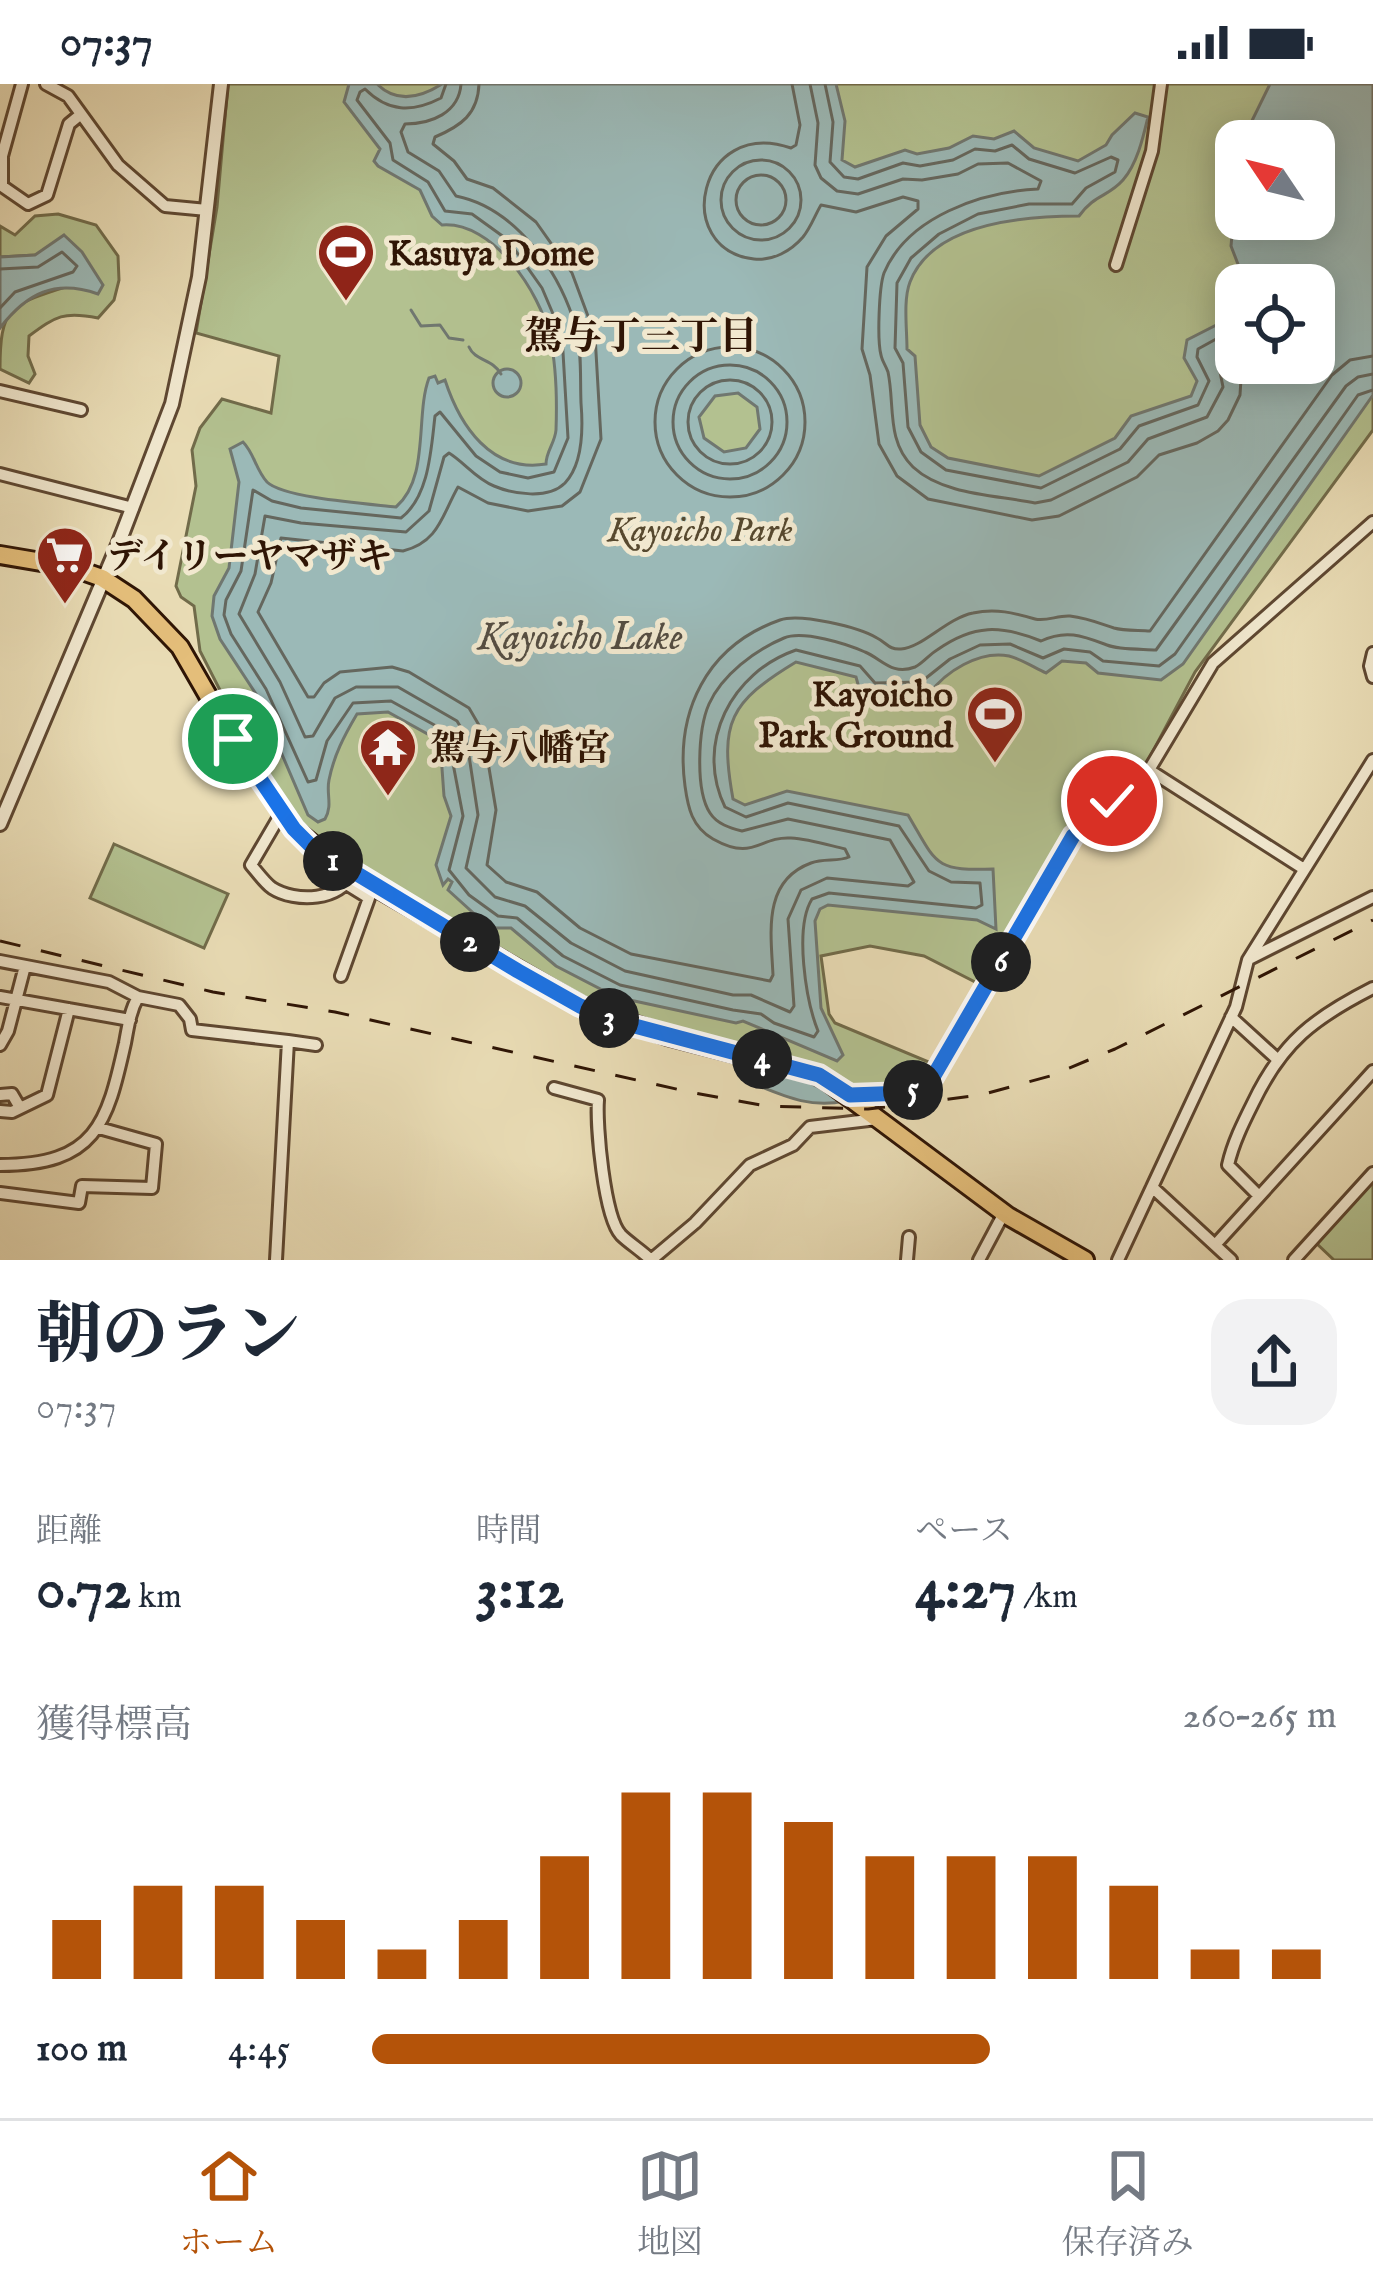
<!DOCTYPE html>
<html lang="ja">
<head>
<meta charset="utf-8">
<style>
  :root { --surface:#fff; --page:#f2f2f3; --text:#1f2937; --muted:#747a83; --line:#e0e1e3; --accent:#b45309 }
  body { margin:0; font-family:"IM FELL English","Noto Serif JP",serif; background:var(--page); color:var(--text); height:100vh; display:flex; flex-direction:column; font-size:45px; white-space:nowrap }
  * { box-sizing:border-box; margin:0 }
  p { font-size:39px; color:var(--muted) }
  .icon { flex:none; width:66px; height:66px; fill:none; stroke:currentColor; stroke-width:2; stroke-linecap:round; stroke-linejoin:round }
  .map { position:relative; height:1176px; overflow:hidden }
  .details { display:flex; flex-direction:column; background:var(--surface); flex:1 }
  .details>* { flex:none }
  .needle { width:78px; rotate:305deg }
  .fabs { position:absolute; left:1215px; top:36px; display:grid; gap:24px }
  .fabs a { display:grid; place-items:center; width:120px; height:120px; border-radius:24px; background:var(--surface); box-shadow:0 6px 30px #0003; font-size:60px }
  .pin { position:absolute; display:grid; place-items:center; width:102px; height:102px; color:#fff; margin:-51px; border:6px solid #fff; border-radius:50%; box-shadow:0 3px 12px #0007 }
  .km { position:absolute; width:60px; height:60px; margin:-30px; border-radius:50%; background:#222; color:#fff; font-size:33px; line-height:60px; text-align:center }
  .round { display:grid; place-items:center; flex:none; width:126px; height:126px; border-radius:36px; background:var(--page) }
  .head { display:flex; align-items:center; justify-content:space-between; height:204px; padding:0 36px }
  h1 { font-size:66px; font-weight:800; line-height:90px }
  .metrics { display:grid; grid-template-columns:repeat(3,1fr); gap:18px; height:204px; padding:12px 36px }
  .metrics div { display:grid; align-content:center }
  .metrics b { font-size:60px; font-weight:800 }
  .metrics small { font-size:33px; font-weight:400 }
  .metrics p { font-size:33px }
  .chart { height:336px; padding:24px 36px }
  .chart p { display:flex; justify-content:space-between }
  .chart svg { width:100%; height:216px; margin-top:12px; stroke:var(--accent); stroke-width:6 }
  ul { padding:0 36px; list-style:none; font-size:39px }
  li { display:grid; grid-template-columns:192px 144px 1fr; align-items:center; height:90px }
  li i { height:30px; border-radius:15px; background:var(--accent) }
  .status { display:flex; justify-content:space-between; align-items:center; height:84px; padding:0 60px; background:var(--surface); direction:ltr }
  .status svg { height:33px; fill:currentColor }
  .menu { display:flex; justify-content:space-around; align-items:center; height:168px; border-top:3px solid var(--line); background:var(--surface); font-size:33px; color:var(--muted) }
  .menu a { display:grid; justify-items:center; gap:6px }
  .menu .selected { color:var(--accent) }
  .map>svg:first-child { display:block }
  .green { fill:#b3c190; stroke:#716b4a; stroke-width:3; fill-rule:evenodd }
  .water { fill:#9bb9b7; stroke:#707770; stroke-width:3; fill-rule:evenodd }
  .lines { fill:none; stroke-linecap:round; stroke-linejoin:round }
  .shore { stroke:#65675e; stroke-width:3 }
  .stream { stroke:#707770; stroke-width:3 }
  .minor-casing { stroke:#5e4731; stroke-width:16 }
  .tertiary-casing { stroke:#5e4731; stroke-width:18 }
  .primary-casing { stroke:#2f1505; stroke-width:22 }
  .minor { stroke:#f1e8cf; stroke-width:10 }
  .tertiary { stroke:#f1e8cf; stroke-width:12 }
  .primary { stroke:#e4be7a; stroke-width:16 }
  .rail { stroke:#2f1505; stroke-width:3; stroke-dasharray:21 21; stroke-linecap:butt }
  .route-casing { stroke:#fff; stroke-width:24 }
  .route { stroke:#1a73e8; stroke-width:15 }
  .labels { text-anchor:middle; stroke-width:10; stroke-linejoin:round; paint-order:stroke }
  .poi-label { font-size:36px; font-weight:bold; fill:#2f1505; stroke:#f1e8cf; text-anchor:start }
  .park-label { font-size:36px; font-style:italic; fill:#57492f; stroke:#f1e8cf }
  .neighbourhood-label { font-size:39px; font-weight:bold; fill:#2f1505; stroke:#f1e8cf }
  .water-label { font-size:39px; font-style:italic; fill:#554e43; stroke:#f1e8cf }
</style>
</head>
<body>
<div class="status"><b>07:37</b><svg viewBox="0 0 49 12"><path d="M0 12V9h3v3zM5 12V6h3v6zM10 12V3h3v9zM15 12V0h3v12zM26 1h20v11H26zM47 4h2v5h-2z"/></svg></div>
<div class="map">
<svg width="1373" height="1176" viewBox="0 0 1373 1176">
  <rect width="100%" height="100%" fill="#e9dcb5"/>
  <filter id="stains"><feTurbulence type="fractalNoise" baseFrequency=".00167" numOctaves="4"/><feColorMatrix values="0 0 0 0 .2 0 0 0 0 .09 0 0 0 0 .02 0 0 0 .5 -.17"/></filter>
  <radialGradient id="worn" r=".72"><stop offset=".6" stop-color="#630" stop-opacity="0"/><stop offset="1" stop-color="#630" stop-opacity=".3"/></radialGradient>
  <path class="green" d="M 228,0 L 1373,0 L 1373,346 L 1195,588 L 1144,684 L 1071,750 L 985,903 L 924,872 L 870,862 L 821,872 L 829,930 L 835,939 L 936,981 L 917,1000 L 852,1004 L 828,988 L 785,974 L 629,934 L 535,890 L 347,781 L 301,743 L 271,706 L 200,567 L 194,522 L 181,513 L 176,502 L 196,402 L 192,366 L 200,344 L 222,315 L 271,329 L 279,272 L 196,249 L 217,123 ZM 1236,57 L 1314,57 L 1314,135 L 1236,135 ZM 1236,201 L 1314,201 L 1314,279 L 1236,279 Z
    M 58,130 L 96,141 L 118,172 L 119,196 L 114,216 L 98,234 C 64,227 56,232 29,252 L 28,272 L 35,290 L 29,299 L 0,285 C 0,219 12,221 71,201 L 35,171 L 0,173 L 0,142 L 15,151 L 35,132 Z
    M 114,760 L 228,810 L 204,864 L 90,814 Z
    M 1373,1096 L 1373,1176 L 1334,1176 L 1315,1158 Z"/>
  <path class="water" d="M 349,0 L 377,0 C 396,19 420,14 442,0 L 836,0 L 845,37 L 842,76 L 855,83 L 905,66 L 917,70 L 949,64 L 973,52 L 994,55 L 1014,47 L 1034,64 L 1078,77 L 1106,61 L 1112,51 L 1135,29 L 1148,33 C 1143,54 1137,80 1123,96 C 1108,113 1095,110 1079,132 C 1027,132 933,138 910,198 C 903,216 907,245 907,265 L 915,272 L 920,341 L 931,363 L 948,374 L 1039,392 L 1115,354 L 1131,332 L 1191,312 L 1197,297 L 1184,274 L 1187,256 L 1232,233 L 1236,225 L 1236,279 L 1314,279 L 1314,201 L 1246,201 L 1231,162 L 1236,104 L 1236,135 L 1314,135 L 1314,57 L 1242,57 L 1270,0 L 1373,0 L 1373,311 L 1183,580 L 1161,596 L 1098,589 L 1086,579 L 1062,577 L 1046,589 C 1035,584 1021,575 1009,572 C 979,566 945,588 929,610 L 861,611 L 856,593 L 796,578 C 730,618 719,638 733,715 L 745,721 L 787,707 L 908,731 C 937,780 933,787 993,785 L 996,845 L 977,836 L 828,821 L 820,825 L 815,837 L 821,924 L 843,971 L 837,977 L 743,937 L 736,939 L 616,913 L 556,882 L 511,844 L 496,844 L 480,835 L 448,806 L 452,798 L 448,795 L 443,801 L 436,781 L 451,732 L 444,712 L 440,657 L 388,628 L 357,630 C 344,652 334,671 329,696 C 326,710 333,721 325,735 L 318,738 L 308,731 L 256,610 L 220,555 L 212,532 L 214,512 L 229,484 L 239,398 L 230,365 L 243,358 C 254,369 256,386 267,398 C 283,414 370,420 396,423 C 430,394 415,331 429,294 L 435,292 L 438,299 L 445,296 C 460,342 491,389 546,380 C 546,367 555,359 556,346 C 557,318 556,280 550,253 C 540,208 493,137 442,141 L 432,132 L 420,106 L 378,82 L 374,77 L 380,65 L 344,18 ZM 738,309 L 757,323 L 760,345 L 746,364 L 724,368 L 704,354 L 699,333 L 715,312 Z
    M 64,151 L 82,168 L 103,201 L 98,210 C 55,195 27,209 0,244 L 0,173 L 35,171 Z
    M493 299a14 14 0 1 1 28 0a14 14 0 1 1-28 0Z
    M 763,986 L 808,998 L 845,1017 C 813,1024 788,1014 759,1002 Z"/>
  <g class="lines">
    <path class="shore" d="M 446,0 L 441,14 C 412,29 388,28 365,5 L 360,8 L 357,16 L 390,59 L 393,76 L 428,98 L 445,127 L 472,130 L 508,156 L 542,204 L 562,251 L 568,354 L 554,388 L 528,394 L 500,388 L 476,372 L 440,328 L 435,332 C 431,366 429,413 401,434 L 301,424 L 272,417 L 253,406 L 241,487 L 226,516 L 224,531 L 231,550 L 266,605 L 308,698 L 316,696 L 327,657 L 353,619 L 391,617 L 447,648 L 463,732 L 449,786 L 469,811 L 498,832 L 517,834 L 563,872 L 620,901 L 733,926 L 761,930 L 774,939 L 814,953 L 818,947 C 806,917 794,844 812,815 L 829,809 L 976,824 L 982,821 L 980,799 L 951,798 L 929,787 L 899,742 L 788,719 L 746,733 L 725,723 C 694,659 732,588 796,566 L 860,582 L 875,599 L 921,598 L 950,575 L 980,561 L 1010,560 L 1043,574 L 1064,565 L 1090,568 L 1103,577 L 1159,582 L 1175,570 L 1358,311 L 1373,306
      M 461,0 C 459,29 431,40 405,40 L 401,48 L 408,68 L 439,87 L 456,112 C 516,124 560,188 576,244 C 582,267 580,295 581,319 C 583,343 583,380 565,399 C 548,416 513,410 494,402 C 476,395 464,378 449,369 L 444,373 L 429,427 L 406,448 L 301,439 L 265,432 L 255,490 L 239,530 L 280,598 L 305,653 L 313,652 L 335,614 L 356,603 L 398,603 L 457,637 L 466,652 L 478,731 L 466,784 L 495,813 L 525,822 L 571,859 L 625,887 L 733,911 L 751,911 L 790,928 L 794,922 L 788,835 L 801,806 L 827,794 L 908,802 L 914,798 L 890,756 L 788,735 L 742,747 C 730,744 717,740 710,729 C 695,706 698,645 709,620 C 722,591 755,566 784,554 C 803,546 847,560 865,568 C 882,575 892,592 915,583 C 922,580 930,570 937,566 C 974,540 1001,541 1041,557 C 1066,545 1083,552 1107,561 C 1119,566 1142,565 1156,566 L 1346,302 L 1358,293 L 1373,290
      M 479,0 C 478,30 461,42 435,53 L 433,60 L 454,77 L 467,95 L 493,104 L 536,138 L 572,189 L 595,251 L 601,355 L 580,408 L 562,422 L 528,427 L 488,419 L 458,403 C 442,431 439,458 403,467 L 281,454 L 271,499 L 258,528 L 308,613 L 314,613 L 324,599 L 340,588 L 392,583 L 409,588 L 469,624 L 483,648 L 496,726 L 487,781 L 506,798 L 537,808 L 580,844 L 631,870 L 770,897 L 773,891 C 771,849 762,797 811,779 C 824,774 838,778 849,773 L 845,765 C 828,761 809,755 791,754 C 759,752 754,778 713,755 C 692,743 688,724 685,702 C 675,628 706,562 780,536 C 800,529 859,543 877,554 C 887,559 889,566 901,565 C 922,564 947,534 973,529 C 996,524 1014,529 1035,535 C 1046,538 1058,531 1070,532 C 1087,534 1099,539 1114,544 C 1124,547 1139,546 1150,547 L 1332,291 L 1350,276 L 1373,272
      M 792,0 L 800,41 L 796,61 L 791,64 C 698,32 671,166 754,175 C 773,177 791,167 803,153 C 811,143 815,131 821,121 L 856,128 L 903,113 L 918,117 L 918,125 L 886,152 L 867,183 L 862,265 L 870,291 L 879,360 L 897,392 L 928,415 L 1032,436 L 1059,432 L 1137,393 L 1159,371 L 1197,359 L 1218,347 L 1228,336 L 1240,311 L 1242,279
      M 810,0 L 818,39 L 815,81 L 821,94 L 837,107 L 858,110 L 903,95 L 922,96 L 958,90 L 978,80 L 1008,79 L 1041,97 L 1038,105 C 982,108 908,132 884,189 C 879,203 877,256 881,271 C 882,277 886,282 888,288 C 895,320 886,357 913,383 C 943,411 996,411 1035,419 L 1051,416 L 1128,378 L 1148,355 L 1207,333 L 1223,303 L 1217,273 L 1236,261
      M 825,0 L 833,38 L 830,78 L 844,93 L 858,95 L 903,79 L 920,82 L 953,76 L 975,65 L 995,67 L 1012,61 L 1029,75 L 1075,89 L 1111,73 L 1118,76 L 1115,88 L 1086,104 L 1072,120 L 1029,120 L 978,130 L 939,150 L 911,174 L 897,199 L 895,264 L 903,279 L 908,343 L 921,368 L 946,386 L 1041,404 L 1120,365 L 1139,342 L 1198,321 L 1209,297 L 1197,273 L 1198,265 L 1236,244
      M721 116a40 40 0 1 1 80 0a40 40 0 1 1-80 0Z
      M736 116a25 25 0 1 1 50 0a25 25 0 1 1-50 0Z
      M 0,185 L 38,183 L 62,168 L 77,182 L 73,188 L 15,208 L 0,224
      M655 338a75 75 0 1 1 150 0a75 75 0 1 1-150 0Z
      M673 338a57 57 0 1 1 114 0a57 57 0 1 1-114 0Z
      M688 338a42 42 0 1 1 84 0a42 42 0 1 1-84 0Z"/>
    <path class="stream" d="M 411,226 L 421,242 L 440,241 L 449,254 L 463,256
      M 469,263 C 475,277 493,275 501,290"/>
    <defs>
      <path id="minor" d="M 22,0 L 2,72 L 2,102 L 28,120 L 47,111 L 69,40 L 80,31
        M 46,0 L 68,12 L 118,81 L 165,122 L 207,126
        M 1116,181 L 1152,67 L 1161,0
        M 0,307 L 81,326
        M 0,390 L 133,424
        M 1373,569 L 1370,582 L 1373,593
        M 1149,686 L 1304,785
        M 282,728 L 251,781 C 257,788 265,799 272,804 C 295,819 342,817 352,789
        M 1251,874 L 1373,813
        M 0,877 L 109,898 L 138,913 L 179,921 L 190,935 L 192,946 L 288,957 L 276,1176
        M 341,892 L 369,814 L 348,801
        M 0,913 L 130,936
        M 1231,933 L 1277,975
        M 288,957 L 316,961
        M 0,961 L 8,947 L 25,882
        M 554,1004 L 598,1016 C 596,1041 604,1133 621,1151 C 629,1159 642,1167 651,1176
        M 0,1011 L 12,1010 L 19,1022
        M 850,1011 L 907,1009 L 929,1000 L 1073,752 L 1149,686 L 1213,579 L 1373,438
        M 0,1027 L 12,1028 L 47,1011 L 69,925
        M 0,1081 C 96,1081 107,1040 125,959 C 128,943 130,927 138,913
        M 1152,1103 L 1231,1176
        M 0,1109 L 79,1119 L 82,1102 L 152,1104 L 156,1060 L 99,1044
        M 1259,1112 L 1228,1081 C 1233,1059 1243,1039 1253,1019 C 1282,958 1314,934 1373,904
        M 1215,1161 L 1373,987
        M 651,1176 L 695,1139 L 750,1081 L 793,1061 L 810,1043 L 877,1035
        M 907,1176 L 909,1153
        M 979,1176 L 1004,1129
        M 1118,1176 L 1236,923 L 1248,876 L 1373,676
        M 1294,1176 L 1373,1089"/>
      <path id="tertiary" d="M 0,740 L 118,461 L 172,320 L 199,193 L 221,0"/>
      <path id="primary" d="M 0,471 L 71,483 L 102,494 L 134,515 L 180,563 L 233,655 L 294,745 L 343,784 L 581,922 L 668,952 L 819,991 L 1008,1132 L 1085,1176"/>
    </defs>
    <use href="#minor" class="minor-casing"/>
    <use href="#tertiary" class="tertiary-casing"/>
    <use href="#primary" class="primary-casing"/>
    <use href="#minor" class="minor"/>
    <use href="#tertiary" class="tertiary"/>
    <use href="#primary" class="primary"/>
    <path class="rail" d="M 0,857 L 213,908 L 335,928 L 694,1009 L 766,1022 L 868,1025 L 981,1011 L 1050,992 L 1115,965 L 1373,836"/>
  </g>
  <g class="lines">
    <defs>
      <path id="route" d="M 233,655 L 294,745 L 311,762 L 518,887 L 580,922 L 616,937 L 819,991 L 850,1011 L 907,1009 L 929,1000 L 1073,752 L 1112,717"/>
    </defs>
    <use href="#route" class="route-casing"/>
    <use href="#route" class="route"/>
  </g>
  <defs>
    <symbol id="stadium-pin" viewBox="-11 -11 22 30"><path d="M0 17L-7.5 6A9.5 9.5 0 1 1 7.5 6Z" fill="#8f2418" stroke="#f1e8cf"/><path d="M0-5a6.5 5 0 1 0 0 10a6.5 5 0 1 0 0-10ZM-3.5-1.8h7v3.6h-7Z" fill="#fff"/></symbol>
    <symbol id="supermarket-pin" viewBox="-11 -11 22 30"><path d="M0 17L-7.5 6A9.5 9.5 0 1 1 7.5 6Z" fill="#8f2418" stroke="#f1e8cf"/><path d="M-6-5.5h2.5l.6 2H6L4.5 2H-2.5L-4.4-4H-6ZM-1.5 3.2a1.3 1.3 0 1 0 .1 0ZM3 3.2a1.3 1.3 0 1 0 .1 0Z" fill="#fff"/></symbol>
    <symbol id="temple-pin" viewBox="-11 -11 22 30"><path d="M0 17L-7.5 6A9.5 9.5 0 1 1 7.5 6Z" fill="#8f2418" stroke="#f1e8cf"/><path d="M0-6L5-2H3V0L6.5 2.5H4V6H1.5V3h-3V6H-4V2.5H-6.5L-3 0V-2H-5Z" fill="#fff"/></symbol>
  </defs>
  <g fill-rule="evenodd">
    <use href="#stadium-pin" x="313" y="135" width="66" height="90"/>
    <use href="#supermarket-pin" x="32" y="438" width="66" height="90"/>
    <use href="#stadium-pin" x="962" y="597" width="66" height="90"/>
    <use href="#temple-pin" x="355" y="630" width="66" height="90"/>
  </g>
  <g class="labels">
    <g class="poi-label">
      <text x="388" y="181">Kasuya Dome</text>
      <text x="107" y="484">デイリーヤマザキ</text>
      <text x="953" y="622" text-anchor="end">Kayoicho<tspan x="953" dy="41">Park Ground</tspan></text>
      <text x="430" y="676">駕与八幡宮</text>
    </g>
    <g class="park-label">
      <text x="700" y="457">Kayoicho Park</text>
    </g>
    <g class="neighbourhood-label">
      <text x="641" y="265">駕与丁三丁目</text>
    </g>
    <g class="water-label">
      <text x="580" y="565">Kayoicho Lake</text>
    </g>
  </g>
  <rect width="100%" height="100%" filter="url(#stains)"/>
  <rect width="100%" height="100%" fill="url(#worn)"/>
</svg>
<div class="fabs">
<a><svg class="needle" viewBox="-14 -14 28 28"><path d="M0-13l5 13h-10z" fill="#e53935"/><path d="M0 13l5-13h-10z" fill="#747a83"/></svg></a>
<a><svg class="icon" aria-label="locate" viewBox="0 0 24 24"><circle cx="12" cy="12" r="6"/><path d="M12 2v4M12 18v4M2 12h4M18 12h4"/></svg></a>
</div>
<div class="pin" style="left:233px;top:655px;background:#1e9e55"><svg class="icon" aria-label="arrive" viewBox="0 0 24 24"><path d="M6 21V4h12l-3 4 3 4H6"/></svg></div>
<div class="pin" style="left:1112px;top:717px;background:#d93025"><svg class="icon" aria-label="check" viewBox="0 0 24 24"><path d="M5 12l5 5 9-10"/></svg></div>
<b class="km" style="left:333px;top:777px">1</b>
<b class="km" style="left:470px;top:858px">2</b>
<b class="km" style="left:609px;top:934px">3</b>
<b class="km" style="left:762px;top:975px">4</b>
<b class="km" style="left:913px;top:1006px">5</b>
<b class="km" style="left:1001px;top:878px">6</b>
</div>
<section class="details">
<div class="head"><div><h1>朝のラン</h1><p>07:37</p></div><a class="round"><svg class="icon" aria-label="share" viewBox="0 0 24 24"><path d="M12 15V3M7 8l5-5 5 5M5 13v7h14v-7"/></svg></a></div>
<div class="metrics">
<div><p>距離</p><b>0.72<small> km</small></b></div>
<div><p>時間</p><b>3:12</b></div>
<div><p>ペース</p><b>4:27<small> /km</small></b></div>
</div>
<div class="chart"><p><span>獲得標高</span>260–265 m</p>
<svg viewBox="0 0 160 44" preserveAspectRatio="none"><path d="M5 44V32M15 44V25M25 44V25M35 44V32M45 44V38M55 44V32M65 44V19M75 44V6M85 44V6M95 44V12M105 44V19M115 44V19M125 44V19M135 44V25M145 44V38M155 44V38"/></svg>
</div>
<ul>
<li><b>100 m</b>4:45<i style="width:64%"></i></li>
</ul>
</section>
<nav class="menu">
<a class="selected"><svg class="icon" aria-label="home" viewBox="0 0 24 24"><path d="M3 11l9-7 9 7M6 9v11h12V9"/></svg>ホーム</a>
<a><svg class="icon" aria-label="map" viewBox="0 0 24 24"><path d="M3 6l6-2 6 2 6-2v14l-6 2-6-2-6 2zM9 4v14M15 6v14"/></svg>地図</a>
<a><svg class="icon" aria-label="saved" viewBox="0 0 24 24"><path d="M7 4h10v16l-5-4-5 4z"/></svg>保存済み</a>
</nav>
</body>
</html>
